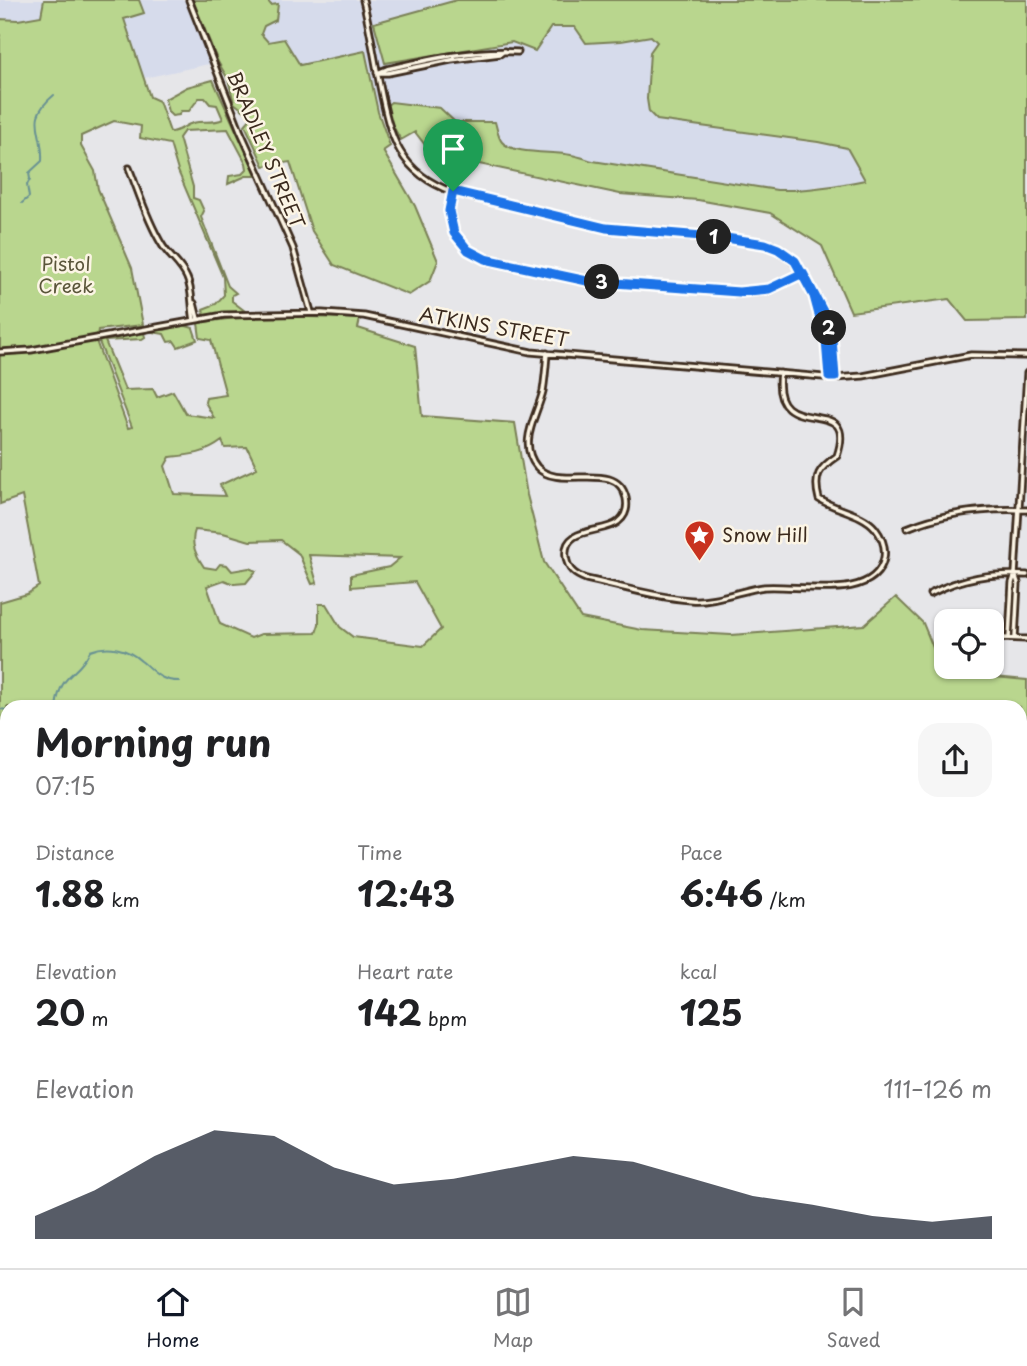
<!DOCTYPE html>
<html lang="en">
<head>
<meta charset="utf-8">
<style>
  :root { --surface:#fff; --page:#f6f6f6; --text:#202124; --muted:#757577; --line:#e0e0e0; --accent:#111827 }
  body { margin:0; font-family:"Playpen Sans",sans-serif; background:var(--page); color:var(--text); height:100vh; display:flex; flex-direction:column; font-size:26px; white-space:nowrap }
  * { box-sizing:border-box; margin:0 }
  p { font-size:23px; color:var(--muted) }
  .icon { flex:none; width:38px; height:38px; fill:none; stroke:currentColor; stroke-width:2; stroke-linecap:round; stroke-linejoin:round }
  .map { position:relative; flex:1; overflow:hidden }
  .sheet { position:absolute; left:0px; top:700px; width:1027px; height:569px; display:flex; flex-direction:column; background:var(--surface); border-radius:21px 21px 0 0; box-shadow:0 2px 5px #0004 }
  .sheet>* { flex:none }
  .buttons { position:absolute; left:934px; top:609px; display:grid; gap:14px }
  .buttons a { display:grid; place-items:center; width:70px; height:70px; border-radius:14px; background:var(--surface); box-shadow:0 2px 5px #0004; font-size:35px }
  .pin { position:absolute; display:grid; place-items:center; width:60px; height:60px; color:#fff; margin:-72px -30px; border-radius:50% 50% 50% 0; rotate:-45deg; box-shadow:0 0 7px #0007 }
  .pin .icon { rotate:45deg }
  .km { position:absolute; width:35px; height:35px; margin:-18px; border-radius:50%; background:#222; color:#fff; font-size:19px; line-height:35px; text-align:center }
  .round { display:grid; place-items:center; flex:none; width:74px; height:74px; border-radius:21px; background:var(--page) }
  .headline { display:flex; align-items:center; justify-content:space-between; height:119px; padding:0 35px }
  h1 { font-size:38px; font-weight:700; line-height:52px }
  .figures { display:grid; grid-template-columns:repeat(3,1fr); gap:10px; height:119px; padding:7px 35px }
  .figures div { display:grid; align-content:center }
  .figures b { font-size:35px; font-weight:700 }
  .figures small { font-size:19px; font-weight:400 }
  .figures p { font-size:19px }
  .chart { height:196px; padding:14px 35px }
  .chart p { display:flex; justify-content:space-between }
  .chart svg { width:100%; height:126px; margin-top:7px; fill:var(--accent); opacity:.7 }
  .menu { display:flex; justify-content:space-around; align-items:center; height:98px; border-top:2px solid var(--line); background:var(--surface); font-size:19px; color:var(--muted) }
  .menu a { display:grid; justify-items:center; gap:4px }
  .menu .active { color:var(--accent) }
  .map>svg:first-child { display:block }
  .built { fill:#d6dbeb }
  .green { fill:#b9d68e; stroke:#7a8056; stroke-width:2; fill-rule:evenodd }
  .lines { fill:none; stroke-linecap:round; stroke-linejoin:round }
  .stream { stroke:#699293; stroke-width:2 }
  .minor-casing { stroke:#3b2a1e; stroke-width:9 }
  .minor { stroke:#fcf5e5; stroke-width:3.5 }
  .route-casing { stroke:#fff; stroke-width:14 }
  .route { stroke:#1a73e8; stroke-width:9 }
  .labels { text-anchor:middle; stroke-width:5; stroke-linejoin:round; paint-order:stroke }
  .street-label { font-size:19px; fill:#3b2a1e; stroke:#fcf5e5 }
  .park-label { font-size:19px; fill:#5a553a; stroke:#fcf5e5 }
  .poi-label { font-size:19px; fill:#3b2a1e; stroke:#fcf5e5; text-anchor:start }
</style>
</head>
<body>
<div class="map">
<svg width="1027" height="1268" viewBox="0 0 1027 1268">
  <rect width="100%" height="100%" fill="#e6e6e9"/>
  <filter id="ink" filterUnits="userSpaceOnUse"><feTurbulence type="fractalNoise" baseFrequency=".0143" numOctaves="2"/><feDisplacementMap in="SourceGraphic" scale="14" xChannelSelector="R" yChannelSelector="G"/><feConvolveMatrix kernelMatrix="1 2 1 2 8 2 1 2 1" color-interpolation-filters="sRGB"/></filter>
  <g filter="url(#ink)">
    <path class="built" d="M 0,0 L 44,0 L 41,16 L 18,20 L 0,19 Z
      M 139,0 L 499,0 L 591,12 L 669,31 L 657,120 L 847,148 L 866,180 L 836,186 L 816,186 L 806,191 L 777,190 L 507,156 L 450,129 L 436,114 L 378,112 L 365,52 L 228,79 L 218,62 L 144,78 L 123,18 L 144,13 Z
      M 192,1262 L 428,1262 L 435,1268 L 325,1268 L 316,1263 L 283,1268 L 192,1268 Z"/>
    <path class="green" d="M 44,0 L 139,0 L 144,13 L 124,19 L 150,97 L 159,101 L 170,132 C 180,132 184,125 193,123 C 203,120 213,124 223,119 L 217,105 L 210,104 L 205,98 L 199,98 L 189,111 L 181,111 L 179,115 L 172,116 L 168,112 L 165,99 L 187,87 L 213,80 L 256,174 L 256,176 L 246,176 L 228,184 L 229,176 L 242,174 L 247,169 L 246,163 L 228,129 L 184,131 L 179,138 L 193,187 L 193,198 L 199,200 L 204,211 L 201,217 L 228,286 L 236,293 L 232,295 L 232,301 L 245,311 L 204,315 L 203,309 L 216,304 L 224,295 L 223,277 L 178,171 L 170,144 L 140,138 L 141,126 L 114,121 L 81,136 L 81,146 L 95,171 L 98,189 L 132,268 L 143,325 L 98,330 L 96,341 L 128,428 L 132,427 L 98,339 L 144,333 L 145,337 L 142,339 L 105,341 L 125,390 L 153,389 L 157,397 L 173,391 L 186,414 L 214,418 L 205,402 L 206,398 L 226,395 L 211,340 L 200,338 L 198,323 C 251,314 306,316 360,319 L 358,328 L 415,346 L 422,416 L 515,423 L 527,495 L 544,562 L 581,618 L 642,630 L 731,635 L 864,625 L 896,597 L 923,623 L 943,672 L 1027,680 L 1027,1268 L 951,1268 L 911,1264 L 910,1268 L 889,1268 L 858,1262 L 1020,1262 L 1020,707 L 7,707 L 7,734 L 0,734 L 0,602 L 27,594 L 39,586 L 22,496 L 0,504 L 0,19 L 18,20 L 41,16 ZM 222,441 L 225,448 L 247,447 L 257,468 L 220,485 L 225,496 L 174,494 L 165,466 L 170,457 C 190,455 205,454 222,441 ZM 195,530 L 223,533 L 250,541 L 281,540 L 299,554 L 312,584 L 317,583 L 309,555 L 400,558 L 389,567 L 351,575 L 351,587 L 415,582 L 441,629 L 423,646 L 353,637 L 340,627 L 326,604 L 319,604 L 319,624 L 316,633 L 261,634 L 251,638 L 220,624 L 207,586 L 224,580 L 234,584 L 246,583 L 256,571 L 249,568 L 232,571 L 227,565 L 220,564 L 216,569 L 204,567 C 196,555 190,544 195,530 Z
      M 193,0 L 267,0 L 271,5 L 278,4 L 276,20 L 264,26 L 261,34 L 268,42 L 284,39 L 300,65 L 365,51 L 378,112 L 390,146 L 383,151 L 415,206 L 438,261 L 430,281 L 409,295 L 334,265 L 312,231 L 290,162 L 264,166 L 245,125 L 252,117 L 234,103 L 228,79 L 218,62 Z
      M 457,0 L 1027,0 L 1027,320 L 967,321 L 949,299 L 851,312 L 822,246 L 770,213 L 698,200 L 620,194 L 432,154 L 415,132 L 401,140 L 387,116 L 386,106 L 391,102 L 440,108 L 455,122 L 495,122 C 497,128 498,138 502,142 C 513,155 555,151 571,155 C 578,156 586,159 593,161 L 777,190 C 807,191 836,186 865,180 L 847,148 L 818,142 L 657,120 L 649,112 L 647,99 L 650,52 L 657,42 L 651,36 L 621,41 L 586,43 L 575,27 L 551,27 L 535,51 L 512,42 L 385,63 L 374,23 Z
      M 183,325 L 193,328 L 197,340 L 178,347 L 174,341 L 168,342 L 164,334 L 153,332 L 156,329 L 165,330 Z
      M 70,1262 L 134,1262 L 137,1265 L 151,1262 L 192,1262 L 192,1268 L 71,1268 Z
      M 428,1262 L 759,1262 L 755,1268 L 435,1268 Z"/>
    <g class="lines">
      <path class="stream" d="M 22,203 L 29,197 L 27,185 L 30,179 L 29,173 L 42,161 C 44,129 24,120 54,95
        M 56,707 C 61,671 77,678 90,651 C 108,644 127,648 141,661 C 148,666 155,675 163,678 C 167,680 174,681 179,681
        M 0,709 L 7,710"/>
      <defs>
        <path id="minor" d="M 189,0 L 240,130 L 293,248 L 311,312
          M 363,0 C 370,28 374,57 380,86 C 390,137 399,173 453,192 L 606,228 L 726,238 L 765,244 L 778,249 L 799,267 L 823,308 L 832,339 L 835,377
          M 377,73 L 387,69 C 431,59 473,49 518,52
          M 377,73 L 388,73 L 451,60 L 500,54 L 504,51
          M 129,168 C 139,193 147,220 161,243 C 168,256 181,264 187,278 C 193,291 191,306 194,320
          M 453,192 L 449,211 L 454,233 L 468,250 L 485,259 L 587,281 L 739,292 L 769,289 L 803,273
          M 815,298 L 826,341 L 829,377
          M 194,303 L 198,319
          M 0,352 L 31,350 L 224,315 L 322,313 L 364,316 L 531,352 L 835,378 L 863,376 L 971,355 L 1027,356
          M 547,353 C 546,366 545,379 543,391 C 537,416 517,443 537,467 C 559,492 617,458 626,498 C 628,508 626,516 618,522 C 603,534 562,526 566,557 C 568,570 575,575 586,579 C 619,586 658,598 691,600 C 713,602 742,590 764,587 C 798,584 875,603 884,558 C 886,547 882,537 875,528 C 863,513 836,510 819,499 C 813,476 819,468 837,456 C 860,388 770,447 780,373
          M 907,528 C 946,512 985,508 1027,510
          M 930,594 C 962,577 992,573 1027,575
          M 1009,638 L 1012,583 L 1015,574
          M 1015,638 L 1018,583 L 1015,574 L 1027,373
          M 992,641 L 1003,638 L 1027,639
          M 0,776 L 7,772
          M 0,906 L 7,921
          M 0,1033 L 7,1031
          M 0,1060 L 7,1079
          M 0,1133 L 7,1131
          M 0,1201 L 7,1200
          M 60,1262 L 62,1268
          M 336,1262 L 342,1268"/>
      </defs>
      <use href="#minor" class="minor-casing"/>
      <use href="#minor" class="minor"/>
    </g>
  </g>
  <g class="lines" filter="url(#ink)">
    <defs>
      <path id="route" d="M 453,191 L 606,228 L 726,238 L 765,244 L 778,249 L 795,261 L 814,296 L 826,341 L 829,377 L 835,377 L 832,339 L 826,317 L 803,273 L 769,289 L 739,292 L 587,281 L 485,259 L 468,250 L 454,233 L 449,211 L 453,191"/>
    </defs>
    <use href="#route" class="route-casing"/>
    <use href="#route" class="route"/>
  </g>
  <defs>
    <symbol id="sight-pin" viewBox="-11 -11 22 30"><path d="M0 17L-7.5 6A9.5 9.5 0 1 1 7.5 6Z" fill="#c8321e" stroke="#fcf5e5"/><path d="M0-6L1.8-2.2L6-1.7L2.9 1.2L3.7 5.4L0 3.3L-3.7 5.4L-2.9 1.2L-6-1.7L-1.8-2.2Z" fill="#fff"/></symbol>
  </defs>
  <g fill-rule="evenodd">
    <use href="#sight-pin" x="682" y="518" width="35" height="47"/>
  </g>
  <g class="labels">
    <g class="street-label">
      <text transform="translate(266 150) rotate(67)" y="7">BRADLEY STREET</text>
      <text transform="translate(494 327) rotate(10)" y="7">ATKINS STREET</text>
    </g>
    <g class="park-label">
      <text x="66" y="271">Pistol<tspan x="66" dy="22">Creek</tspan></text>
    </g>
    <g class="poi-label">
      <text x="722" y="542">Snow Hill</text>
    </g>
  </g>
</svg>
<div class="buttons">
<a><svg class="icon" aria-label="locate" viewBox="0 0 24 24"><circle cx="12" cy="12" r="6"/><path d="M12 2v4M12 18v4M2 12h4M18 12h4"/></svg></a>
</div>
<div class="pin" style="left:453px;top:191px;background:#1e9e55"><svg class="icon" aria-label="arrive" viewBox="0 0 24 24"><path d="M6 21V4h12l-3 4 3 4H6"/></svg></div>
<b class="km" style="left:714px;top:237px">1</b>
<b class="km" style="left:829px;top:328px">2</b>
<b class="km" style="left:602px;top:282px">3</b>
<section class="sheet">
<div class="headline"><div><h1>Morning run</h1><p>07:15</p></div><a class="round"><svg class="icon" aria-label="share" viewBox="0 0 24 24"><path d="M12 15V3M7 8l5-5 5 5M5 13v7h14v-7"/></svg></a></div>
<div class="figures">
<div><p>Distance</p><b>1.88<small> km</small></b></div>
<div><p>Time</p><b>12:43</b></div>
<div><p>Pace</p><b>6:46<small> /km</small></b></div>
</div>
<div class="figures">
<div><p>Elevation</p><b>20<small> m</small></b></div>
<div><p>Heart rate</p><b>142<small> bpm</small></b></div>
<div><p>kcal</p><b>125</b></div>
</div>
<div class="chart"><p><span>Elevation</span>111–126 m</p>
<svg viewBox="0 0 160 44" preserveAspectRatio="none"><path d="M0 44V36L10 27L20 15L30 6L40 8L50 19L60 25L70 23L80 19L90 15L100 17L110 23L120 29L130 32L140 36L150 38L160 36V44z"/></svg>
</div>
</section>
</div>
<nav class="menu">
<a class="active"><svg class="icon" aria-label="home" viewBox="0 0 24 24"><path d="M3 11l9-7 9 7M6 9v11h12V9"/></svg>Home</a>
<a><svg class="icon" aria-label="map" viewBox="0 0 24 24"><path d="M3 6l6-2 6 2 6-2v14l-6 2-6-2-6 2zM9 4v14M15 6v14"/></svg>Map</a>
<a><svg class="icon" aria-label="saved" viewBox="0 0 24 24"><path d="M7 4h10v16l-5-4-5 4z"/></svg>Saved</a>
</nav>
</body>
</html>
